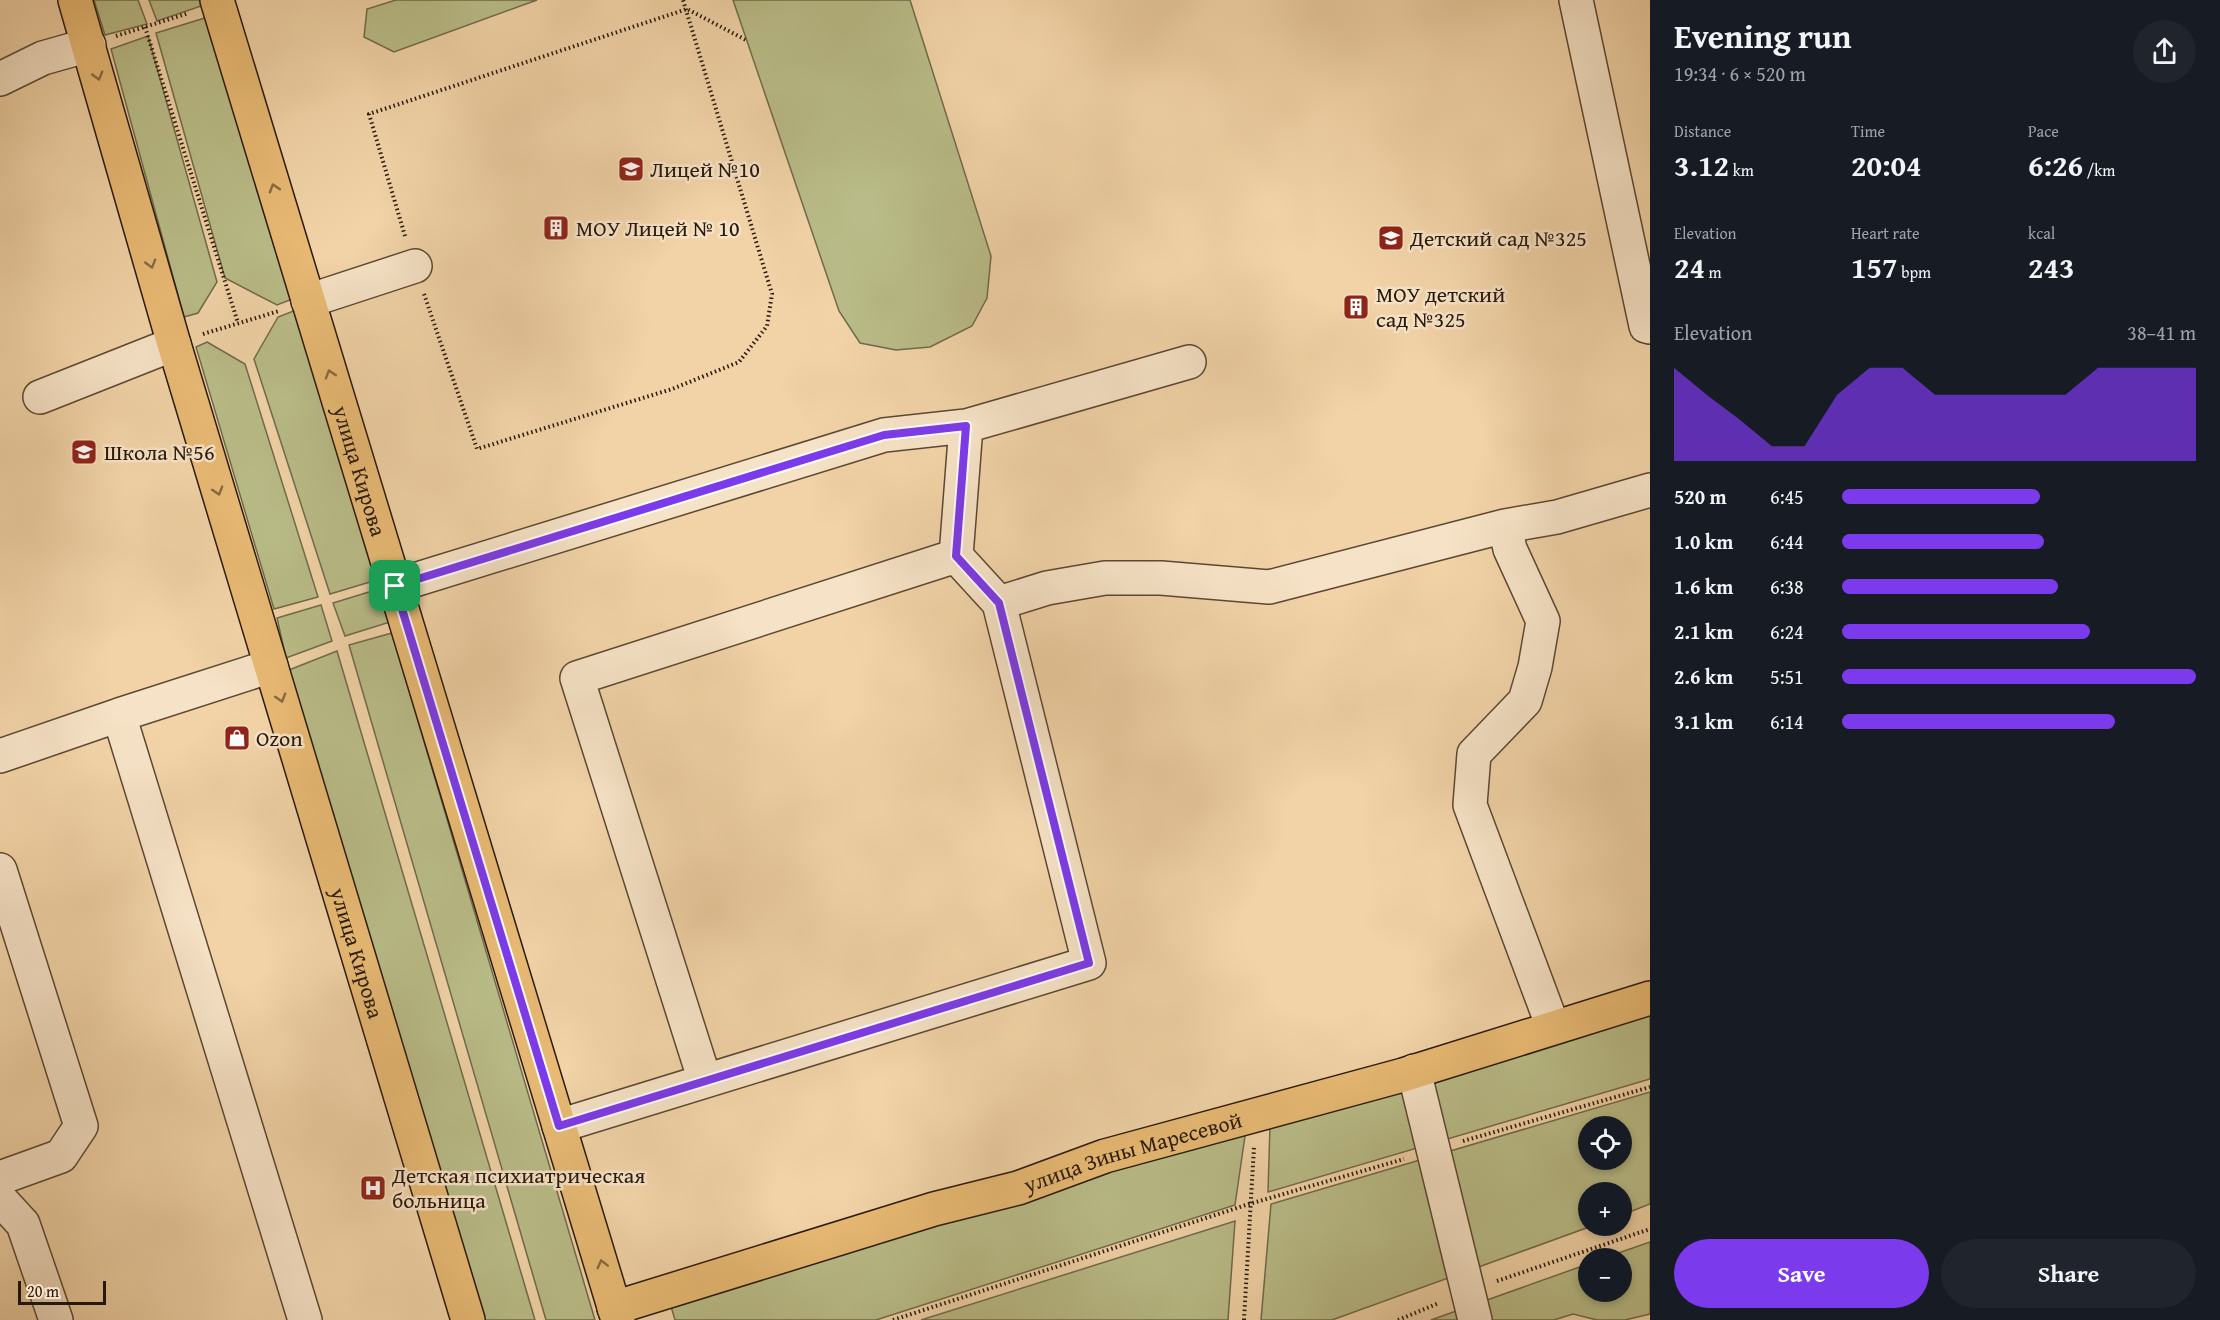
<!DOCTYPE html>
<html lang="en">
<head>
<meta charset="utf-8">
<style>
  :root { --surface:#171b24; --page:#20242c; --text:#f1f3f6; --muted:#9ea1a6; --accent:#7c3aed }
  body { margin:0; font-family:"Gentium Book Plus",serif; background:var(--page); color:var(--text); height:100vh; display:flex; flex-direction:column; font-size:22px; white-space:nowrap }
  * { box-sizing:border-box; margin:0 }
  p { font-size:20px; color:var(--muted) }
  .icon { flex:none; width:33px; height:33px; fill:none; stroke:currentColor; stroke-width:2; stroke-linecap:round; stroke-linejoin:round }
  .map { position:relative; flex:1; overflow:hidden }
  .details { display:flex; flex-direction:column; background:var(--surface); width:570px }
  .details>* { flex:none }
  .fabs { position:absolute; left:1578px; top:1116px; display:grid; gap:12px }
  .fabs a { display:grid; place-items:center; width:54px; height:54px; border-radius:50%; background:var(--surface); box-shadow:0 3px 9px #0003; font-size:30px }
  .scale { position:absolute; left:18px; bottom:15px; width:88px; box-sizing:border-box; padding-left:6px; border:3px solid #29190b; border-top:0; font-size:16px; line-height:21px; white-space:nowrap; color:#29190b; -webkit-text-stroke:4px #f6e2c6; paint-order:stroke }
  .pin { position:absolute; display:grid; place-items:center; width:51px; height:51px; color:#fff; margin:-26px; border-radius:12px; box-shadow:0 3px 9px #0006 }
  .round { display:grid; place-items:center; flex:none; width:63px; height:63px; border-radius:32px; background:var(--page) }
  .summary { display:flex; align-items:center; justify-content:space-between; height:102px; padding:0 24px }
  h1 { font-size:33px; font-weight:800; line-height:45px }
  .figures { display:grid; grid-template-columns:repeat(3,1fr); gap:9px; height:102px; padding:6px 24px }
  .figures div { display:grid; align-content:center }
  .figures b { font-size:30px; font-weight:800 }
  .figures small { font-size:16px; font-weight:400 }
  .figures p { font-size:16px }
  .chart { height:168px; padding:12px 24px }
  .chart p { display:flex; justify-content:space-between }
  .chart svg { width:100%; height:108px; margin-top:6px; fill:var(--accent); opacity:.7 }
  .action { display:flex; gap:12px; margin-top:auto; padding:12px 24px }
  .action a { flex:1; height:69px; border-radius:36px; background:var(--accent); color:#fff; font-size:24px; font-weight:800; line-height:69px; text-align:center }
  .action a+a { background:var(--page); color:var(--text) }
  ul { padding:0 24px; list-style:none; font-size:20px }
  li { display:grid; grid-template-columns:96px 72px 1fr; align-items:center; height:45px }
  li i { height:15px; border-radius:8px; background:var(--accent) }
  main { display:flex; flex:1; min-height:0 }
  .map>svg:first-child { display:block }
  .green { fill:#b9bc88; stroke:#716a4a; stroke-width:1.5; fill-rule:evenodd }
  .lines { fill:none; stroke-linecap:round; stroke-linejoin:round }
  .minor-casing { stroke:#5b4832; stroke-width:36 }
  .major-casing { stroke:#29190b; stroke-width:36 }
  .path { stroke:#29190b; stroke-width:4; stroke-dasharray:1.5 3; stroke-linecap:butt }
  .minor { stroke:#f6e2c6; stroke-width:33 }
  .major { stroke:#e8ba74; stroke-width:33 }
  .oneway { stroke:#886a40 }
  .route-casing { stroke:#fff; stroke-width:12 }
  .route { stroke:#7c3aed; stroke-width:8 }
  .labels { text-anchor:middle; stroke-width:5; stroke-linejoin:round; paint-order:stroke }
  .poi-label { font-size:22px; fill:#29190b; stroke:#f6e2c6; text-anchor:start }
  .street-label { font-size:22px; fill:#29190b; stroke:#f6e2c6 }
</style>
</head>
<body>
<main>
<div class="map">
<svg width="1650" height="1320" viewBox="0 0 1650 1320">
  <rect width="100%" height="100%" fill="#f1d3a7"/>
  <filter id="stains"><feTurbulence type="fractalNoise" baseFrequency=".00333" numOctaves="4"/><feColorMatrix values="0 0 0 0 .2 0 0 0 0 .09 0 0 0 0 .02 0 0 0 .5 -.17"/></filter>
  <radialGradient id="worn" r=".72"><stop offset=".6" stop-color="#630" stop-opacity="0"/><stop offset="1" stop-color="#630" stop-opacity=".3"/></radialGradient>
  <path class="green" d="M 94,0 L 138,0 L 147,24 L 105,35 Z
    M 149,0 L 203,0 L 204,5 L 157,21 Z
    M 396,0 L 537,0 L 394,52 L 364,37 L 367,9 Z
    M 733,0 L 910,0 L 991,256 L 987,298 L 972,326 L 930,347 L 896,350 L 860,343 L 839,311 Z
    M 208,17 L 295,298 L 277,305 L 225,278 L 156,33 Z
    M 148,36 L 217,282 L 198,313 L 184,317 L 111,49 Z
    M 296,310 L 380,579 L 330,594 L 254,359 L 278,317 Z
    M 207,342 L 245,364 L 318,597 L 274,609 L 196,347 Z
    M 382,588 L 390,622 L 345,636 L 333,603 Z
    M 321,605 L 332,641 L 286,658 L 277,618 Z
    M 392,633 L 595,1320 L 546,1320 L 349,645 Z
    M 337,651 L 535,1320 L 483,1320 L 289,670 Z
    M 1650,1014 L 1650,1079 L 1268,1192 L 1270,1125 Z
    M 1650,1092 L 1650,1204 L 1622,1215 L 1622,1192 L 1588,1192 L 1588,1226 L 1592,1226 L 1332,1320 L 1261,1320 L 1271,1204 ZM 1588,1126 L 1622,1126 L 1622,1160 L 1588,1160 Z
    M 1246,1129 L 1235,1205 L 876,1320 L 675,1320 L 670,1303 Z
    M 1235,1221 L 1228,1320 L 921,1320 Z
    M 1650,1242 L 1650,1314 L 1625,1320 L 1597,1320 L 1573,1314 L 1554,1320 L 1431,1320 L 1588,1264 L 1588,1292 L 1622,1292 L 1622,1258 L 1604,1258 Z"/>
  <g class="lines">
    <defs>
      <path id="minor" d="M 1576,0 L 1646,326 L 1650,327
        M 0,79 L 43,58 L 89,45
        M 308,301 L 415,266
        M 40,397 L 174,344
        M 1505,526 L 1510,549 L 1543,621 L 1535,667 L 1525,701 L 1474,754 L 1470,805 L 1553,1027
        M 395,586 L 884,435 L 966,426 L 1189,362
        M 999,603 L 1047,588 L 1105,578 L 1161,578 L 1269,587 L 1505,526 L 1557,517 L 1650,490
        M 271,666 L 119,715 L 305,1320
        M 0,756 L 119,715
        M 0,870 L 81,1126 L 61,1156 L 0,1178
        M 1414,1071 L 1475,1320
        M 705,1081 L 577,678 L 956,556
        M 559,1126 L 1089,963 L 999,603 L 956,556 L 966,426
        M 0,1199 L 23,1224 L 56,1320"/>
      <g id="major">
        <path id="s1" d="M 75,0 L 174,344 L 468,1320"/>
        <path id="s2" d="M 217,0 L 618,1320"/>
        <path id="s3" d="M 614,1308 L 934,1209 L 1018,1188 L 1105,1156 L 1403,1075 L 1650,998"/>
      </g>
    </defs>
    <use href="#minor" class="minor-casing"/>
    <use href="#major" class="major-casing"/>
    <path class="path" d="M 145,27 L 238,323
      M 116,36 L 189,13
      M 405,236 L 369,114 L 687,9 L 746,40
      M 424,294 L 477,449 L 672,389 L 739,362 L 767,326 L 772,294 L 683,0
      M 203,334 L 279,311
      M 1463,1141 L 1650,1087
      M 1497,1281 L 1650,1229
      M 893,1320 L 1249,1204 L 1404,1159
      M 1244,1320 L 1254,1147
      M 1398,1320 L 1439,1303"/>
    <use href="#minor" class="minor"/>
    <use href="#major" class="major"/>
  </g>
  <defs><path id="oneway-chevron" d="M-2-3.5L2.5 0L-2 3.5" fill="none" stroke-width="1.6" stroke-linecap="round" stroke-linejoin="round" transform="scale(1.5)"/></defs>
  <g class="oneway">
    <use href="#oneway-chevron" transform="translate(98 76) rotate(74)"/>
    <use href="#oneway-chevron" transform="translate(274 188) rotate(-107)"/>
    <use href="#oneway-chevron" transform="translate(151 264) rotate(74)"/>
    <use href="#oneway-chevron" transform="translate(330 374) rotate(-107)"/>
    <use href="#oneway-chevron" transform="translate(218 491) rotate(73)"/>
    <use href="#oneway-chevron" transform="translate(281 698) rotate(73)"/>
    <use href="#oneway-chevron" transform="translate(602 1264) rotate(-104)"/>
  </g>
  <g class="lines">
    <defs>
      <path id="route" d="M 966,426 L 956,556 L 999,603 L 1089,963 L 559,1126 L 395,586 L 884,435 Z"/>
    </defs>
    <use href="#route" class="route-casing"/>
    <use href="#route" class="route"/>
  </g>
  <defs>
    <symbol id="school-square" viewBox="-11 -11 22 22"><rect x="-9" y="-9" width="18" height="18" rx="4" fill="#8f2418" stroke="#f6e2c6"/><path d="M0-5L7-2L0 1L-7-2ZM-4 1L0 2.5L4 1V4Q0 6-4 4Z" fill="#fff"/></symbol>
    <symbol id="building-square" viewBox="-11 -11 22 22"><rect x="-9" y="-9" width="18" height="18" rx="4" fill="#8f2418" stroke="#f6e2c6"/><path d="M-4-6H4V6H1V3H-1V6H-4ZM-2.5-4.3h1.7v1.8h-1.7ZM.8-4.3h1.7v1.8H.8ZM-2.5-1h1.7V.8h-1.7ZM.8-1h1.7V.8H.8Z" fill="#fff"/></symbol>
    <symbol id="shop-square" viewBox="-11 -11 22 22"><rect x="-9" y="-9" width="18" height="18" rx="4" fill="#8f2418" stroke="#f6e2c6"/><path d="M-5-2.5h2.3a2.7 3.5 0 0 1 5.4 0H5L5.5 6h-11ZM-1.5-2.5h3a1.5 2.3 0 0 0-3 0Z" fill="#fff"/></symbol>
    <symbol id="hospital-square" viewBox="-11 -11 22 22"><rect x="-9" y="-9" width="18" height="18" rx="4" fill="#8f2418" stroke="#f6e2c6"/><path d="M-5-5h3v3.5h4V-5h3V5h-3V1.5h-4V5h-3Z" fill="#fff"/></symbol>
  </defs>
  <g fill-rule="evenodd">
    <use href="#school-square" x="616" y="154" width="30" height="30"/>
    <use href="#building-square" x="541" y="213" width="30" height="30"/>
    <use href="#school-square" x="1376" y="223" width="30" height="30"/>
    <use href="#building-square" x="1341" y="292" width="30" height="30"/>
    <use href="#school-square" x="69" y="437" width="30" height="30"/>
    <use href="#shop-square" x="222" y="723" width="30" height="30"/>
    <use href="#hospital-square" x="358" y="1173" width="30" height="30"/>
  </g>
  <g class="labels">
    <g class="poi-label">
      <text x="650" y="177">Лицей №10</text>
      <text x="576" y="236">МОУ Лицей № 10</text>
      <text x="1410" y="246">Детский сад №325</text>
      <text x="1376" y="302">МОУ детский<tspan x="1376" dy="25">сад №325</tspan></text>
      <text x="104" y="460">Школа №56</text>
      <text x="256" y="746">Ozon</text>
      <text x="392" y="1183">Детская психиатрическая<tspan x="392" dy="25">больница</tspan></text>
    </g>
    <g class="street-label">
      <text dy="8" stroke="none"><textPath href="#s2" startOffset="492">улица Кирова</textPath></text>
      <text dy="8" stroke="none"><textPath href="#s1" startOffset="994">улица Кирова</textPath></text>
      <text dy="8" stroke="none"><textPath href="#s3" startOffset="542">улица Зины Маресевой</textPath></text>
    </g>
  </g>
  <rect width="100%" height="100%" filter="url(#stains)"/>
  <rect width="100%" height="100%" fill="url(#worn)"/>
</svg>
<div class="fabs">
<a><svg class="icon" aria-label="locate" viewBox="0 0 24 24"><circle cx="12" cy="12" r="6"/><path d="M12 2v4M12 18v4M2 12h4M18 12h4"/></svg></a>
<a>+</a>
<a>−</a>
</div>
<div class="scale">20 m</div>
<div class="pin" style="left:395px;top:586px;background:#1e9e55"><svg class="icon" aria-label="arrive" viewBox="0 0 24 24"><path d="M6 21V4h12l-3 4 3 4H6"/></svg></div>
</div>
<section class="details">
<div class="summary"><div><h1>Evening run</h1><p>19:34 · 6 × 520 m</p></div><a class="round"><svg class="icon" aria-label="share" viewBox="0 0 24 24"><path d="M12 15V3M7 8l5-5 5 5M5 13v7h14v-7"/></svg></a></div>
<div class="figures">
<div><p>Distance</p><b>3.12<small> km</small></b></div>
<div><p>Time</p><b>20:04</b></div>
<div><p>Pace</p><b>6:26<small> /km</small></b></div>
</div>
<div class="figures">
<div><p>Elevation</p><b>24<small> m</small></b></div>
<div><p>Heart rate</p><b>157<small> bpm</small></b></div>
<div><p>kcal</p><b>243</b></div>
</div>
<div class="chart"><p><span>Elevation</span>38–41 m</p>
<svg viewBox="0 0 160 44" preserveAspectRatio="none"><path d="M0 44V6L10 17L20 27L30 38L40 38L50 17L60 6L70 6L80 17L90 17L100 17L110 17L120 17L130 6L140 6L150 6L160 6V44z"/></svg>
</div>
<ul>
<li><b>520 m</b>6:45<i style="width:56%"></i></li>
<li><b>1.0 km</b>6:44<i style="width:57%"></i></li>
<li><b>1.6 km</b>6:38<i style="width:61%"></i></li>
<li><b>2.1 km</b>6:24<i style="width:70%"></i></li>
<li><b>2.6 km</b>5:51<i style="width:100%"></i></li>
<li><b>3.1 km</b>6:14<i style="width:77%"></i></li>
</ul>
<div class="action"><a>Save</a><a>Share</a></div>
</section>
</main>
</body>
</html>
